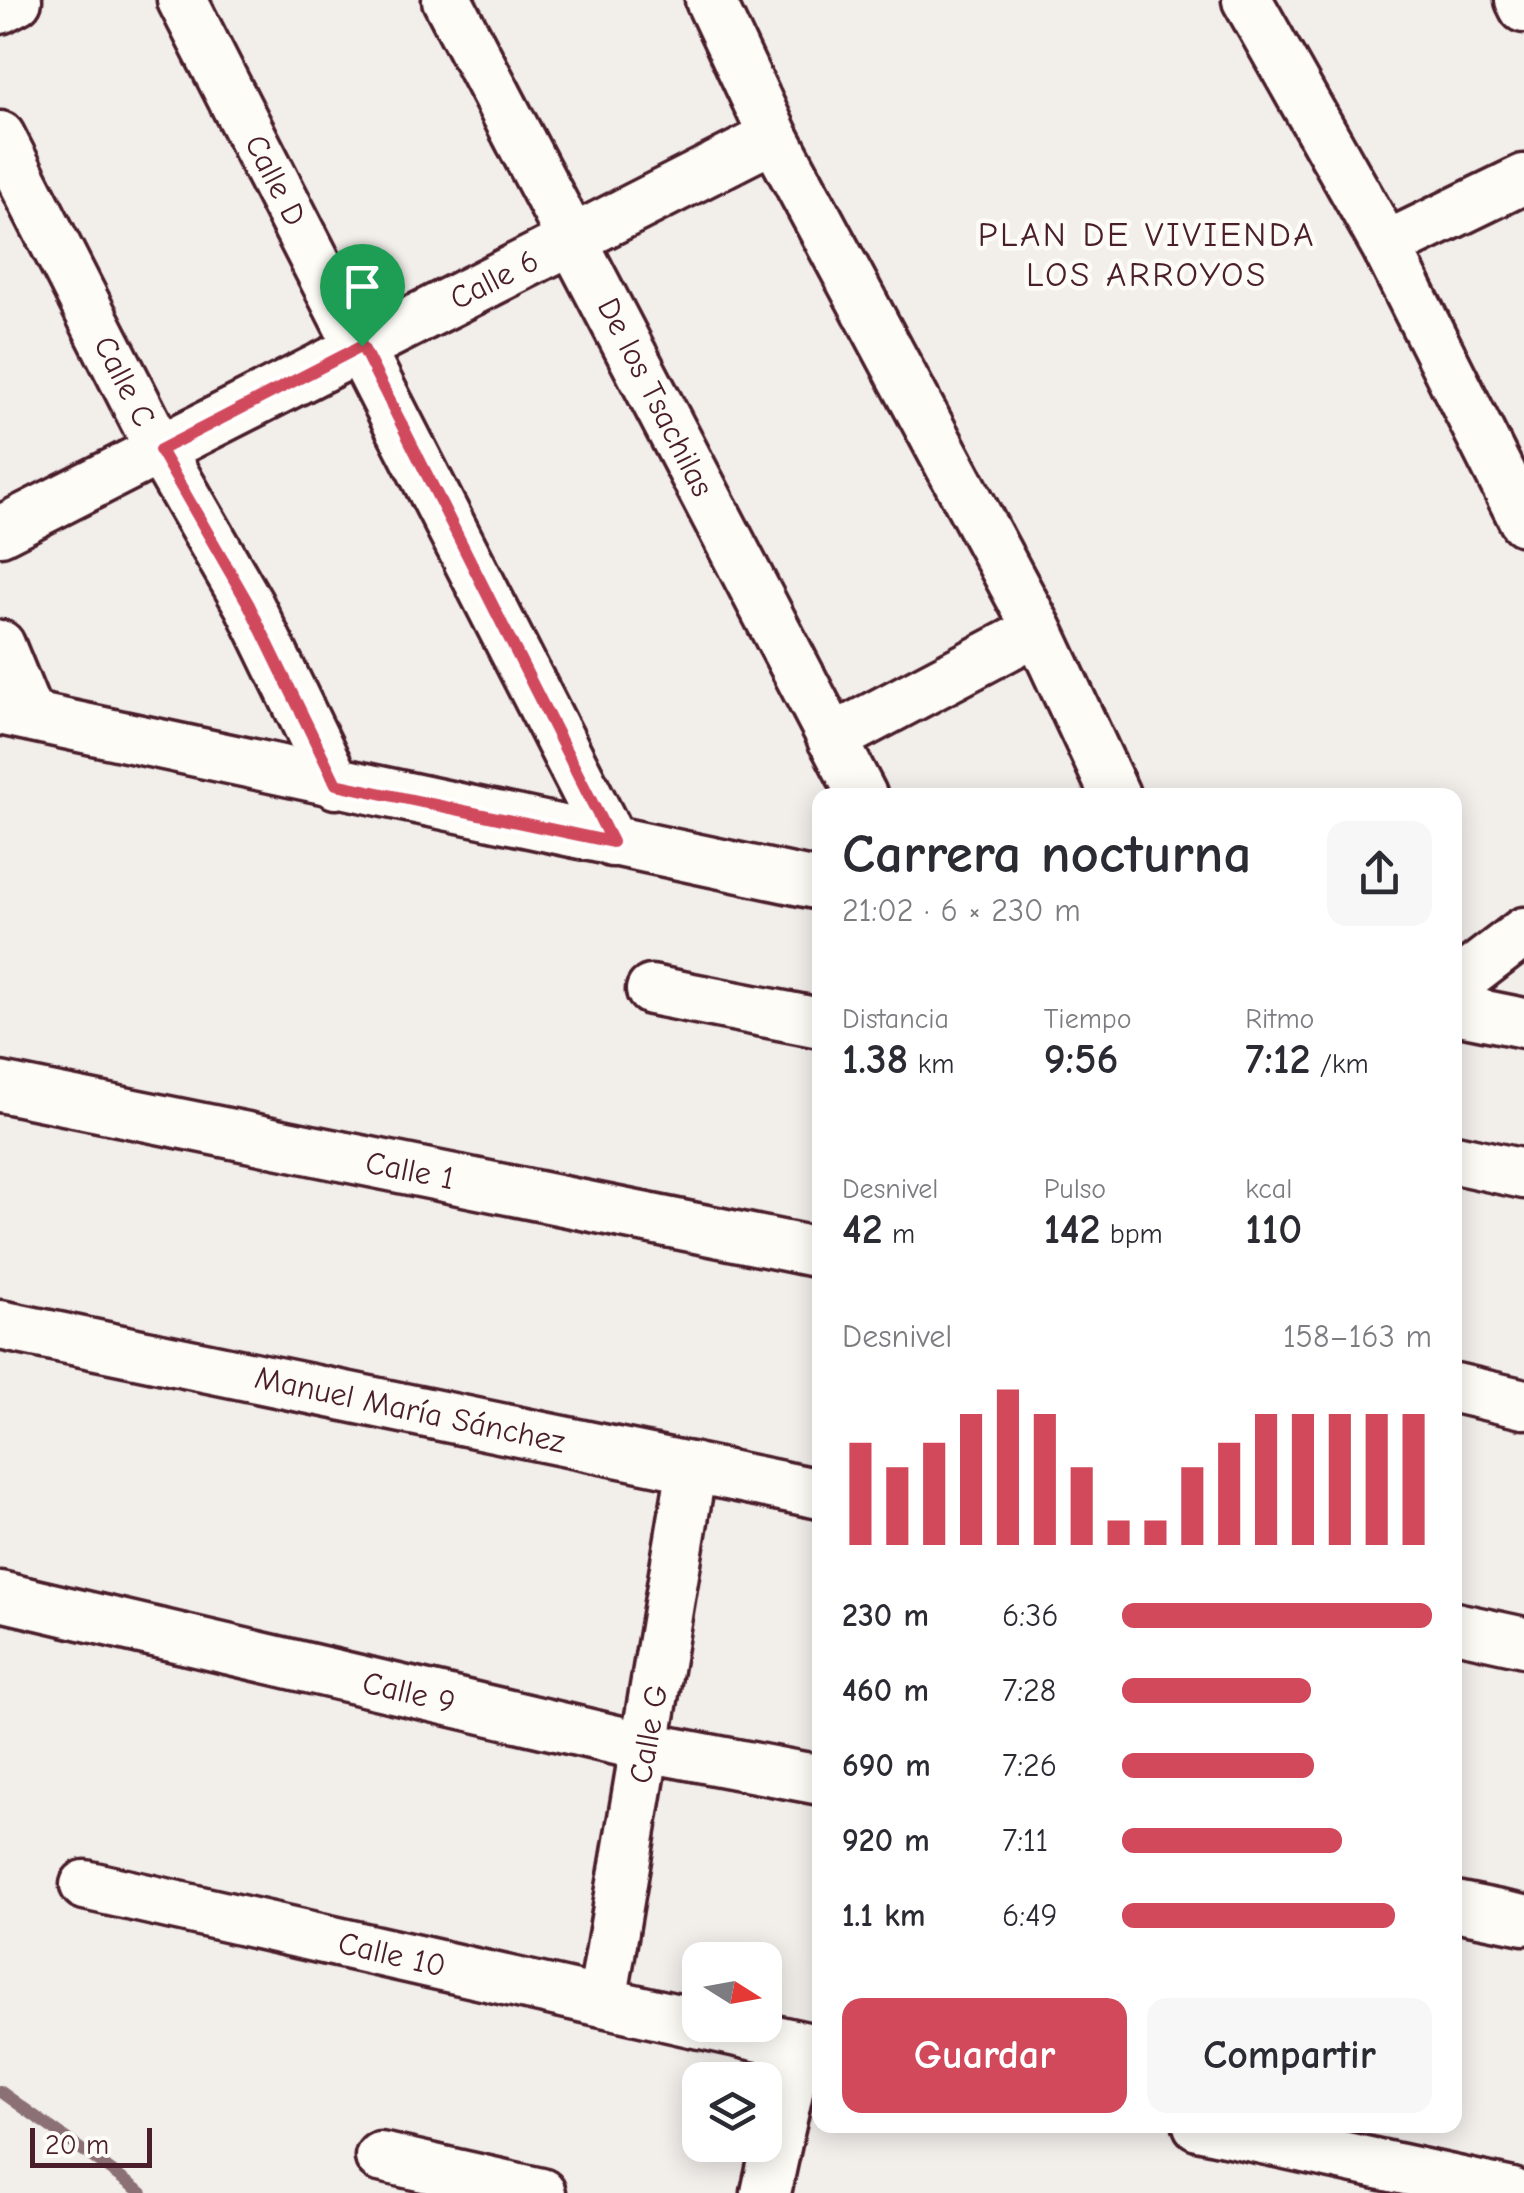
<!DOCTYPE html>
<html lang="es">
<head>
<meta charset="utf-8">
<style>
  :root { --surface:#fff; --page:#f7f7f7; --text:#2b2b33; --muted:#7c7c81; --accent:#d1495b }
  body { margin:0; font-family:"Comic Neue",sans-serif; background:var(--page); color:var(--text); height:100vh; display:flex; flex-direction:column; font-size:38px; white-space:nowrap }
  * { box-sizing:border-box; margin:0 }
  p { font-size:32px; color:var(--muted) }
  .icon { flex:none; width:55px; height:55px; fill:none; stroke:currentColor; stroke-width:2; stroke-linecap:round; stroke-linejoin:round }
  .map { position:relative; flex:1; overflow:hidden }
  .sheet { position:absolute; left:812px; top:788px; width:650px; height:1345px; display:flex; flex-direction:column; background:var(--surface); border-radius:20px; box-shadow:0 5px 25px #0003 }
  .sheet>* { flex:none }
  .needle { width:65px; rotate:101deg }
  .controls { position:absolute; left:682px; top:1942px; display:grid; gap:20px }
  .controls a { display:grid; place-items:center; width:100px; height:100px; border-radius:20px; background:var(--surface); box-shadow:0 5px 25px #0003; font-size:50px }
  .scale { position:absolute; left:30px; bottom:25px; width:122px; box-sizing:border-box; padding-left:10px; border:5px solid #4a1f2b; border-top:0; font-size:28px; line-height:35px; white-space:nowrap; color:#4a1f2b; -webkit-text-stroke:8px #fdfcf7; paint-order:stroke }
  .pin { position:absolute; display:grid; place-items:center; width:85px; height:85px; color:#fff; margin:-102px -42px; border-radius:50% 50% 50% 0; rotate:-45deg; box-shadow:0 0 10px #0007 }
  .pin .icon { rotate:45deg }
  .round { display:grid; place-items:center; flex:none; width:105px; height:105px; border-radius:20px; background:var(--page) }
  .head { display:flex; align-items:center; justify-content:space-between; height:170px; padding:0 30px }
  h1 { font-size:55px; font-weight:800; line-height:75px }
  .metrics { display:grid; grid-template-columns:repeat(3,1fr); gap:15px; height:170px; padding:10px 30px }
  .metrics div { display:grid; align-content:center }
  .metrics b { font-size:42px; font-weight:800 }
  .metrics small { font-size:28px; font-weight:400 }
  .metrics p { font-size:28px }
  .chart { height:280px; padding:20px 30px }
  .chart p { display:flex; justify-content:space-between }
  .chart svg { width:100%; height:180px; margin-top:10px; stroke:var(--accent); stroke-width:6 }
  .primary-button { display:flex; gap:20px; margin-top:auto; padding:20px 30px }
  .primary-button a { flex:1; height:115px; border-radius:20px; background:var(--accent); color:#fff; font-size:40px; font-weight:800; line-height:115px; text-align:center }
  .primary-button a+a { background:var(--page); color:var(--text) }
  ul { padding:0 30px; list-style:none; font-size:32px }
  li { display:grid; grid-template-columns:160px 120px 1fr; align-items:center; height:75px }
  li i { height:25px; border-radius:12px; background:var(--accent) }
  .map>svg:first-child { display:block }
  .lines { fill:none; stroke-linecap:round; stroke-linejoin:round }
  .stream { stroke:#8b6f75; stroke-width:12 }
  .minor-casing { stroke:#4a1f2b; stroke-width:55 }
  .minor { stroke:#fdfcf7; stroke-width:48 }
  .route-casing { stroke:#fff; stroke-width:20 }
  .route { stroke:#d1495b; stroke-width:12 }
  .labels { text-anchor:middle; stroke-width:9; stroke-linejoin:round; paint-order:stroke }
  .street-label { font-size:32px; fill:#4a1f2b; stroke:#fdfcf7 }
  .neighbourhood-label { font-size:35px; letter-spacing:2.5px; fill:#4a1f2b; stroke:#fdfcf7 }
</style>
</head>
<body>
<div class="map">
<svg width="1524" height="2193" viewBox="0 0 1524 2193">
  <rect width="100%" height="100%" fill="#f2efeb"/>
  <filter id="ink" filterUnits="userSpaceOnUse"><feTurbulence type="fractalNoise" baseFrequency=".01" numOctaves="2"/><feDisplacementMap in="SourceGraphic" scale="20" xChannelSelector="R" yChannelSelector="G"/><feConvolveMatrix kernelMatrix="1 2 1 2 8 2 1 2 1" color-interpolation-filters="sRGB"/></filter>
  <g filter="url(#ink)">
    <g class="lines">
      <path class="stream" d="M 0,2091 L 142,2193"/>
      <defs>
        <path id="minor" d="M 182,0 L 612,842
          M 447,0 L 862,795
          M 710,0 L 774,137 L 1038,630 L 1115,795
          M 1247,0 L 1386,246 L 1524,521
          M 1520,0 L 1524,8
          M 0,9 L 17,0
          M 0,136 L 160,450 L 249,605 L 336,784
          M 1386,246 L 1524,179
          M 0,531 L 774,137
          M 0,645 L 29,716
          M 0,710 L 820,885
          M 832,739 L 1038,630
          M 1455,985 L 1524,932
          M 651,990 L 820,1023
          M 1455,1009 L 1524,1023
          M 0,1087 L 820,1253
          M 1455,1159 L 1524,1174
          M 0,1325 L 820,1494
          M 1455,1388 L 1524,1404
          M 0,1596 L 646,1747 L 820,1780
          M 1455,1627 L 1524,1642
          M 85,1885 L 700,2024
          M 1455,1906 L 1524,1920
          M 602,2002 L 692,1467
          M 706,2025 L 820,2050
          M 1198,2125 L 1512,2193
          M 380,2157 L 541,2193
          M 766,2193 L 798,2046"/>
      </defs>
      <use href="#minor" class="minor-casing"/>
      <use href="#minor" class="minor"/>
    </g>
  </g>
  <g class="lines" filter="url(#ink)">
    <defs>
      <path id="route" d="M 362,346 L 612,842 L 336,784 L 249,605 L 160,450 Z"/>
    </defs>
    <use href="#route" class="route-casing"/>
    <use href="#route" class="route"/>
  </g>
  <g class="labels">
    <g class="street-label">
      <text transform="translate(276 180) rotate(63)" y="11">Calle D</text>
      <text transform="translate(494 279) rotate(-27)" y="11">Calle 6</text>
      <text transform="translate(125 381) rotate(63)" y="11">Calle C</text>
      <text transform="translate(656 397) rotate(63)" y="11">De los Tsachilas</text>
      <text transform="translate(410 1170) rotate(11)" y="11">Calle 1</text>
      <text transform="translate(410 1409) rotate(12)" y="11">Manuel María Sánchez</text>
      <text transform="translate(409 1692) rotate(13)" y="11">Calle 9</text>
      <text transform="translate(648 1734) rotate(-80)" y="11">Calle G</text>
      <text transform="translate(392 1954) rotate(13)" y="11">Calle 10</text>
    </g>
    <g class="neighbourhood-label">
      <text x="1147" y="246">PLAN DE VIVIENDA<tspan x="1147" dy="40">LOS ARROYOS</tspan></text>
    </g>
  </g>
</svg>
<div class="controls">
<a><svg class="needle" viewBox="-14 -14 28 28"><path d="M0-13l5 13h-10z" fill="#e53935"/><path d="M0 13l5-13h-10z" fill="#7c7c81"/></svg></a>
<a><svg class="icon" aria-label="layers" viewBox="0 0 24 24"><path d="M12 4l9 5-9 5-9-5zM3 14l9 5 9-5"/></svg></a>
</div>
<div class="scale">20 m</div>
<div class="pin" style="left:362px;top:346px;background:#1e9e55"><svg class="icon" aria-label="arrive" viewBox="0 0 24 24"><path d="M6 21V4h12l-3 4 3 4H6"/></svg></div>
<section class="sheet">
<div class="head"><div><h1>Carrera nocturna</h1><p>21:02 · 6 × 230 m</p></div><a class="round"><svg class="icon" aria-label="share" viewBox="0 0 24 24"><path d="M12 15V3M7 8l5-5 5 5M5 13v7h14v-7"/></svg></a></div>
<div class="metrics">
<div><p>Distancia</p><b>1.38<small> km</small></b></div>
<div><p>Tiempo</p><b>9:56</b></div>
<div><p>Ritmo</p><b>7:12<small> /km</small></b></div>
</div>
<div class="metrics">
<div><p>Desnivel</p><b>42<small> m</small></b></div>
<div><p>Pulso</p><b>142<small> bpm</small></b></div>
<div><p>kcal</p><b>110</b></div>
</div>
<div class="chart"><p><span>Desnivel</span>158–163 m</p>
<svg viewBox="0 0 160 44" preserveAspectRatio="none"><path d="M5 44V19M15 44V25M25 44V19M35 44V12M45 44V6M55 44V12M65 44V25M75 44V38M85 44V38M95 44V25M105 44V19M115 44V12M125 44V12M135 44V12M145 44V12M155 44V12"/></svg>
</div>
<ul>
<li><b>230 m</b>6:36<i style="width:100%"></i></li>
<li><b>460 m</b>7:28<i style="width:61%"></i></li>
<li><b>690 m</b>7:26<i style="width:62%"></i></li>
<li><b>920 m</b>7:11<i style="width:71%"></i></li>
<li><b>1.1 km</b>6:49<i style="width:88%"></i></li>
</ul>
<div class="primary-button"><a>Guardar</a><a>Compartir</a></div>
</section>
</div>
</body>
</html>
